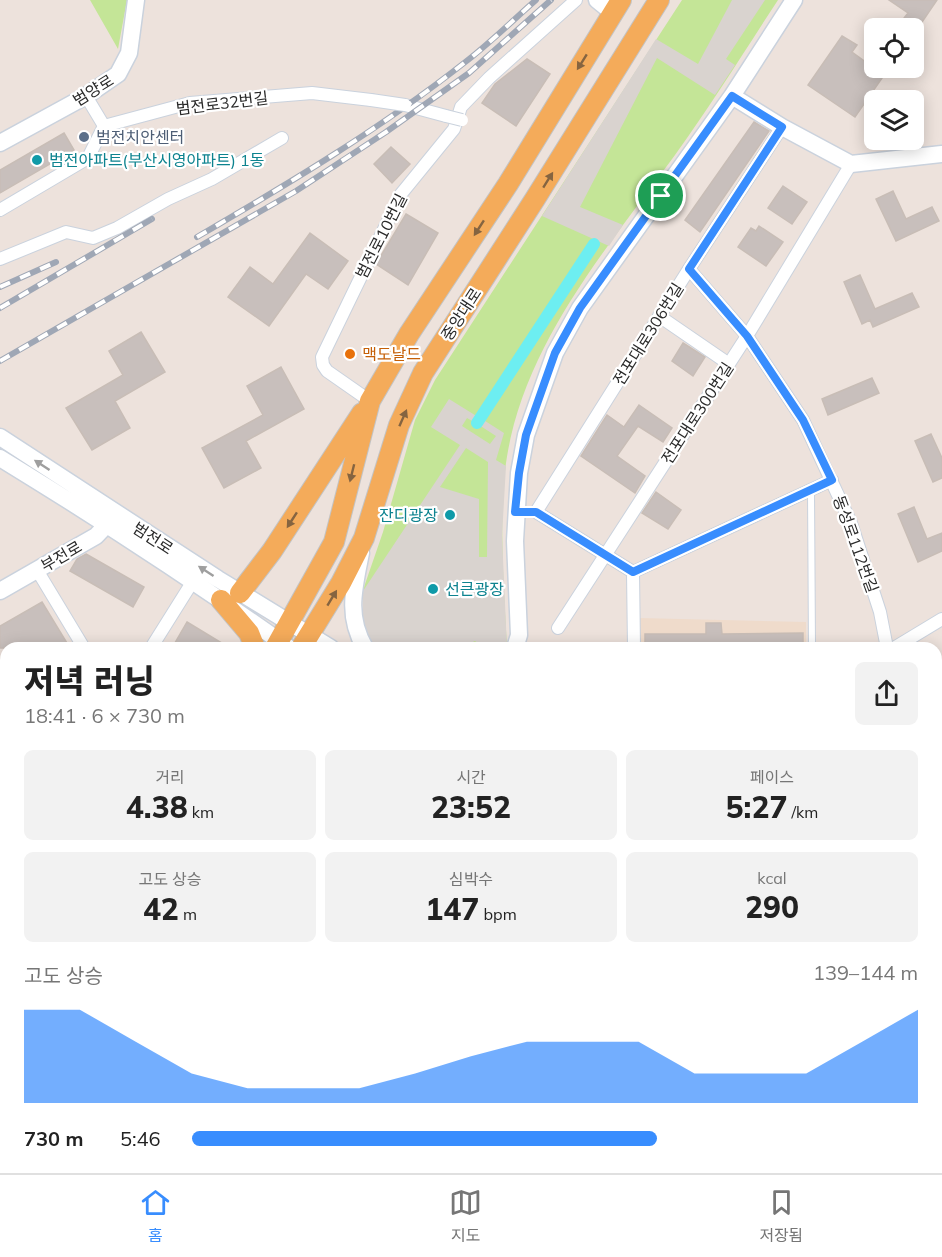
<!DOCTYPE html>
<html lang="ko">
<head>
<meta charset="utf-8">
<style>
  :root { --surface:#fff; --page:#f2f2f2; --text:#222; --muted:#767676; --line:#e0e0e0; --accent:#388dfe }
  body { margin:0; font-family:Mulish,"Noto Sans KR",sans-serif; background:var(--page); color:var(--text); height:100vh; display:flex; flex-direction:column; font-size:22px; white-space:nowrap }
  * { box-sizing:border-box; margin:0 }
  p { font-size:20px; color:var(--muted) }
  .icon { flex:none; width:33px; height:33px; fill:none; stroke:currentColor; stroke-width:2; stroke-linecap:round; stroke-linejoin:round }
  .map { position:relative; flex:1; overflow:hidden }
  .panel { position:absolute; left:0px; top:642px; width:942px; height:531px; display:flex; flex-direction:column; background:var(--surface); border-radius:18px 18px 0 0; box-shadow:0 3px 15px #0003 }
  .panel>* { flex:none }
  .tools { position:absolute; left:864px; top:18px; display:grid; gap:12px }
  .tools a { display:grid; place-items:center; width:60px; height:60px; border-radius:9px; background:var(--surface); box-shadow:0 3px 15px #0003; font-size:30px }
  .pin { position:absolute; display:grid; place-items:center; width:51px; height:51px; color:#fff; margin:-26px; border:3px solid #fff; border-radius:50%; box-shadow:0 2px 6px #0007 }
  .round { display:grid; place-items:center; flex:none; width:63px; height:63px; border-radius:9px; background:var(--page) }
  .summary { display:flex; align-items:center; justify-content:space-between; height:102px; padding:0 24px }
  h1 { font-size:33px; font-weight:800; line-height:45px }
  .stats { display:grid; grid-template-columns:repeat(3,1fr); gap:9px; height:102px; padding:6px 24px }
  .stats div { display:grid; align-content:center; border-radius:9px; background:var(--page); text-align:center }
  .stats b { font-size:30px; font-weight:800 }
  .stats small { font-size:16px; font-weight:400 }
  .stats p { font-size:16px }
  .chart { height:168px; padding:12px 24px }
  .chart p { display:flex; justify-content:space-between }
  .chart svg { width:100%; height:108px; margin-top:6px; fill:var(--accent); opacity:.7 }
  ul { padding:0 24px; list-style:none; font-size:20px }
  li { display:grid; grid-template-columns:96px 72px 1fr; align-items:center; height:45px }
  li i { height:15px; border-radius:8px; background:var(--accent) }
  .dock { display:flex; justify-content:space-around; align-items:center; height:84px; border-top:2px solid var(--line); background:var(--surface); font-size:16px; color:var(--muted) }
  .dock a { display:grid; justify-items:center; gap:3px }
  .dock .selected { color:var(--accent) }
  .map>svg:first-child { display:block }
  .education { fill:#efdbcb }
  .green { fill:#c4e597 }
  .plaza { fill:#d9d3cf; fill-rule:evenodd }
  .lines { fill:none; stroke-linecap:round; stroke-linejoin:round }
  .canal { stroke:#6deef1; stroke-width:12 }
  .building { fill:#c8bfbc; stroke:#c8bdb6; stroke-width:1.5 }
  .lane-casing { stroke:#cad2dd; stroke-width:8 }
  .street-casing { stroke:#cad2dd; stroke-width:14 }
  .secondary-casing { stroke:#cad2dd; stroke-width:19 }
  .primary-casing { stroke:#c3c3c3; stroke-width:22 }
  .lane { stroke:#fff; stroke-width:6 }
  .street { stroke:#fff; stroke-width:12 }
  .secondary { stroke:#fff; stroke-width:16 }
  .primary { stroke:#f4ab5a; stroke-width:20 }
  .rail-casing { stroke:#9fa7b5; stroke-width:6 }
  .rail { stroke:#fff; stroke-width:4; stroke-dasharray:11; stroke-linecap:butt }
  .street-bridge-casing { stroke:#cad2dd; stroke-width:14; stroke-linecap:butt }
  .street-bridge { stroke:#fff; stroke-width:12 }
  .oneway { fill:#856440 }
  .oneway2 { fill:#9f9f9f }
  .route-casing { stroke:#fff; stroke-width:12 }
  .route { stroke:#388dfe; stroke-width:8 }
  .service-dot { fill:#5c6f8a; stroke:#fff; stroke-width:2 }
  .culture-dot { fill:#0f9aa8; stroke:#fff; stroke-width:2 }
  .food-dot { fill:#e8710a; stroke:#fff; stroke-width:2 }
  .labels { text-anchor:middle; stroke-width:4.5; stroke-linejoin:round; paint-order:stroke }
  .street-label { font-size:16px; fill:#2a2a2a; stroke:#fff }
  .service-label { font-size:16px; fill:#4e5e75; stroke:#fff; text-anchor:start }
  .culture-label { font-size:16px; fill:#0d838f; stroke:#fff; text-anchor:start }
  .food-label { font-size:16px; fill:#c56008; stroke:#fff; text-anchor:start }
</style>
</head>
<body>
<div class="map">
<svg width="942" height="1173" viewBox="0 0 942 1173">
  <rect width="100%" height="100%" fill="#ede2dc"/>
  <path class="education" d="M 639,618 L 806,622 L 806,648 L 639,648 Z"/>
  <path class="green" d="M 90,0 L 127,0 L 118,49 Z
    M 682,0 L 778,0 C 744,52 711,105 675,155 C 606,250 519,349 505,471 C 499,530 504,589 507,648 L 375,648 L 363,621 L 364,587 L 383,532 L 415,420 L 435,380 Z"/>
  <path class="plaza" d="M 732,0 L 765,0 L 726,59 L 735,65 L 715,95 L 657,58 L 580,207 L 623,225 L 609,246 L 542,216 L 656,39 L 698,64 Z
    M 449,399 L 478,417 L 474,422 L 467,418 L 462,426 L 490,444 L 496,436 L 479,425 L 482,419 L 504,433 L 496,460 L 506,466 L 502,536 L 507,648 L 484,648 L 475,641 L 460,648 L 429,648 L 429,646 L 429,648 L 375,648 L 366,632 L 363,621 L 363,591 L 460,445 L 431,427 ZM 466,448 L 488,462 L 487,557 L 479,557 L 479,499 L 440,487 Z"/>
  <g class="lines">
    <path class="canal" d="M 477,423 L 594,244"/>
  </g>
  <path class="building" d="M 889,0 L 937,0 L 918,28 L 904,18 L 908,13 Z
    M 842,36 L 857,45 L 852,52 L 874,68 L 889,68 L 855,117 L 808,85 Z
    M 527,59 L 550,74 L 516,126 L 482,103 L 495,84 Z
    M 754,122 L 769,131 L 700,232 L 685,220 Z
    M 64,133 L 74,150 L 0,193 L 0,170 Z
    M 391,147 L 410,164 L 392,183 L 374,164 Z
    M 783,186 L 807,202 L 792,224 L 768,208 Z
    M 893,191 L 906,219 L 932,207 L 939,221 L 896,241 L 876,199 Z
    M 406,214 L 438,233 L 408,285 L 376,264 Z
    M 759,226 L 783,242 L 766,266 L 738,247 L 751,228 L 756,231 Z
    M 310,233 L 348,261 L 328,289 L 306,274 L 269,326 L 228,297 L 250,267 L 273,284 Z
    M 860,275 L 875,309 L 912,293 L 919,307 L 873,327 L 870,320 L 862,324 L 844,282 Z
    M 141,332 L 165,372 L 115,401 L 130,428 L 92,450 L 66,408 L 123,375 L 109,351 Z
    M 683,343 L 705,357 L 693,376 L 672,361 Z
    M 281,367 L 304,409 L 246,441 L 261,468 L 224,488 L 202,448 L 263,415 L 247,386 Z
    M 872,378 L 879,393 L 828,415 L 822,399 Z
    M 639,405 L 672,428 L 663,442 L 638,426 L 617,456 L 645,476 L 635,493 L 581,456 L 607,415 L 624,427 Z
    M 931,434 L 942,458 L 942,478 L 933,482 L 915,441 Z
    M 656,492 L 681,510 L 668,529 L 642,513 Z
    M 914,507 L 927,539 L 942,533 L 942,551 L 918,562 L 898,514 Z
    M 86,554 L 144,587 L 133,607 L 70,571 L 77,559 Z
    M 42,602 L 70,648 L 0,648 L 0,626 Z
    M 187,622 L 230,648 L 172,648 Z
    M 706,623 L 721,623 L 722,634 L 803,633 L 803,648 L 645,648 L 645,634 L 706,634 Z"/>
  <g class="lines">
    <defs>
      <path id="lane" d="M 811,491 L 812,648
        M 936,716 L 942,718
        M 936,920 L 942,922
        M 420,1173 L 422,1167"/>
      <path id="street" d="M 86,96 L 104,126
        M 405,105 L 446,116
        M 0,210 L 88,158 L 104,126 L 190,103 L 312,93 L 371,100
        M 0,259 L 66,232 L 93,238 L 117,228 L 168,199 L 212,179 L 282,138
        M 689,269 L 747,336 L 803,420 L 851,523 L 880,612 L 887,648
        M 659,316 L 729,364
        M 370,401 L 327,371 L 323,365 L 322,357 L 401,194 L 454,129 L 461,107 L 489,78 L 576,0
        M 536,512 L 689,269 L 782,127
        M 536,512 L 633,572 L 832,480
        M 37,570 L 84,648
        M 633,572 L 634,648
        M 558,628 L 747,336 L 851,164
        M 151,648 L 193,581
        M 894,648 L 942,619
        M 0,693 L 6,704
        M 0,824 L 6,821
        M 936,1139 L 942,1137
        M 636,1167 L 636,1173
        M 812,1173 L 814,1167"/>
      <path id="secondary" d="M 597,0 L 613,13
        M 732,96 L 782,127 L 851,164 L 942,154
        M 0,143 L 86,96 L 118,74 L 129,53 L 136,0
        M 0,437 L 218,579 L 331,648
        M 0,458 C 98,518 195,581 289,648
        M 361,553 C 354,588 346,616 365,648
        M 0,591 L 96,536 L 114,517
        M 515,648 L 519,635 L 515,541 L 519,473 L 526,435 L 555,353 L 580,308 L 732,96 L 794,0
        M 0,985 L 6,989
        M 0,1008 L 6,1019
        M 0,1154 L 6,1157
        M 12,1167 L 14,1173
        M 174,1167 L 187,1173
        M 493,1167 L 497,1173
        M 528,1167 L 528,1173"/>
      <path id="primary" d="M 240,593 L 272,551 L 362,413
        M 221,600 L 249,633 L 255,648
        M 275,648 L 334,542 L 370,401 L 409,334 L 508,184 L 621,0
        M 301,648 L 341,583 L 364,538 L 399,425 L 423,373 L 535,199 L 659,0
        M 0,1080 L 6,1072
        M 0,1117 L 6,1109"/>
    </defs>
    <use href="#lane" class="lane-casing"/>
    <use href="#street" class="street-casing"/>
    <use href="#secondary" class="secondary-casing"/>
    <use href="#primary" class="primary-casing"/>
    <use href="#lane" class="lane"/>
    <use href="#street" class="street"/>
    <use href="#secondary" class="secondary"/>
    <use href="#primary" class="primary"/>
    <defs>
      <path id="rail" d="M 197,237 C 288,184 380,129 464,63 C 489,44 512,21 536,0
        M 0,287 L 56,262
        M 0,308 L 152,219
        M 0,361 L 296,191 L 386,132 L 469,73 L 551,0"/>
    </defs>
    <use href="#rail" class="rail-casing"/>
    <use href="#rail" class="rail"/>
    <defs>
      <path id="street-bridge" d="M 371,100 L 405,105
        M 446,116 L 462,120"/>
    </defs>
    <use href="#street-bridge" class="street-bridge-casing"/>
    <use href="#street-bridge" class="street-bridge"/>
  </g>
  <defs><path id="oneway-solid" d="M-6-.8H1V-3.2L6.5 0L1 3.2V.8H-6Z" transform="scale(1.5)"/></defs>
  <g class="oneway">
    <use href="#oneway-solid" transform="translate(582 62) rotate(122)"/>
    <use href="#oneway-solid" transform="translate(548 180) rotate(-58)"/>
    <use href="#oneway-solid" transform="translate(479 228) rotate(123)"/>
    <use href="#oneway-solid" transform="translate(403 418) rotate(-66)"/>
    <use href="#oneway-solid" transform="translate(352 473) rotate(104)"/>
    <use href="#oneway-solid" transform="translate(292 520) rotate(123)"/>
    <use href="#oneway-solid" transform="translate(332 598) rotate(-59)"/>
  </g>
  <g class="oneway2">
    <use href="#oneway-solid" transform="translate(42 465) rotate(-147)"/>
    <use href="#oneway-solid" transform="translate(206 571) rotate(-147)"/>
  </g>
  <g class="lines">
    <defs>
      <path id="route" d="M 732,96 L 782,127 L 689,269 L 747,336 L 803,420 L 832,480 L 633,572 L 536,512 L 515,512 L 519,473 L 526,435 L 555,353 L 580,308 Z"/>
    </defs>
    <use href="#route" class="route-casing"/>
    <use href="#route" class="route"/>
  </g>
  <circle class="service-dot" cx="84" cy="137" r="6"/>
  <g class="culture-dot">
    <circle cx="37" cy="160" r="6"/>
    <circle cx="450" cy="515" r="6"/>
    <circle cx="433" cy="589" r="6"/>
  </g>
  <circle class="food-dot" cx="350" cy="354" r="6"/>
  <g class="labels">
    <g class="street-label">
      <text transform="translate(93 90) rotate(-32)" y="6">범양로</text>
      <text transform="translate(222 103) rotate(-7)" y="6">범전로32번길</text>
      <text transform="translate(381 236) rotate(-63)" y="6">범전로10번길</text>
      <text transform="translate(461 314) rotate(-57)" y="6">중앙대로</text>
      <text transform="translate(648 334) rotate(-58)" y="6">전포대로306번길</text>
      <text transform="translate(697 413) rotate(-57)" y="6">전포대로300번길</text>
      <text transform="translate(153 538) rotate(33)" y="6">범전로</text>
      <text transform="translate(856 544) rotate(70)" y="6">동성로112번길</text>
      <text transform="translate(61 556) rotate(-30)" y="6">부전로</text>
    </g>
    <g class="service-label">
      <text x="96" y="143">범전치안센터</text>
    </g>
    <g class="culture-label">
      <text x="49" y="166">범전아파트(부산시영아파트) 1동</text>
      <text x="438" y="521" text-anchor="end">잔디광장</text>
      <text x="445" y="595">선큰광장</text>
    </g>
    <g class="food-label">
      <text x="362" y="360">맥도날드</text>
    </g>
  </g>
</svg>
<div class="tools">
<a><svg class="icon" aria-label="locate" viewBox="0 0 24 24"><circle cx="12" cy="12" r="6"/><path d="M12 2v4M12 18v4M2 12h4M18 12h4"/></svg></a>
<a><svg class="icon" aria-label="layers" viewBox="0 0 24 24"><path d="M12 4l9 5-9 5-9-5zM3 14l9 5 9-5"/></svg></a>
</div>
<div class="pin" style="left:661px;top:196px;background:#1e9e55"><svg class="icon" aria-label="arrive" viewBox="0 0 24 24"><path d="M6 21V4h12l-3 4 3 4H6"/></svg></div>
<section class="panel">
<div class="summary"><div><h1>저녁 러닝</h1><p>18:41 · 6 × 730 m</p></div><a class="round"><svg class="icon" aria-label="share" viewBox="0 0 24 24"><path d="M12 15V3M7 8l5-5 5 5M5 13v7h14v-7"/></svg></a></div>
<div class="stats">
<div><p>거리</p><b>4.38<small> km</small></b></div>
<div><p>시간</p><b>23:52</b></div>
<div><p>페이스</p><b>5:27<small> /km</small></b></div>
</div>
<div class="stats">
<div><p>고도 상승</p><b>42<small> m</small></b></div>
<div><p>심박수</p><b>147<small> bpm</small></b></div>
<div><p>kcal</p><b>290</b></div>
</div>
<div class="chart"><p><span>고도 상승</span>139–144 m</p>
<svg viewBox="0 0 160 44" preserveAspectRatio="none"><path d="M0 44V6L10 6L20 19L30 32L40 38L50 38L60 38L70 32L80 25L90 19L100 19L110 19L120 32L130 32L140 32L150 19L160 6V44z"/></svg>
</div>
<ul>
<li><b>730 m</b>5:46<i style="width:64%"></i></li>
</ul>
</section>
</div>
<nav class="dock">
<a class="selected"><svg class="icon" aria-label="home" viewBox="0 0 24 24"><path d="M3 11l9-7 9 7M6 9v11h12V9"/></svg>홈</a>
<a><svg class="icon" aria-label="map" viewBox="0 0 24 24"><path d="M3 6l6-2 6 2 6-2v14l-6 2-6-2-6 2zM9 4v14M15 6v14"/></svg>지도</a>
<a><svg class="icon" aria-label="saved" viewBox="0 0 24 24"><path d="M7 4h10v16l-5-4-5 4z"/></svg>저장됨</a>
</nav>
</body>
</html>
